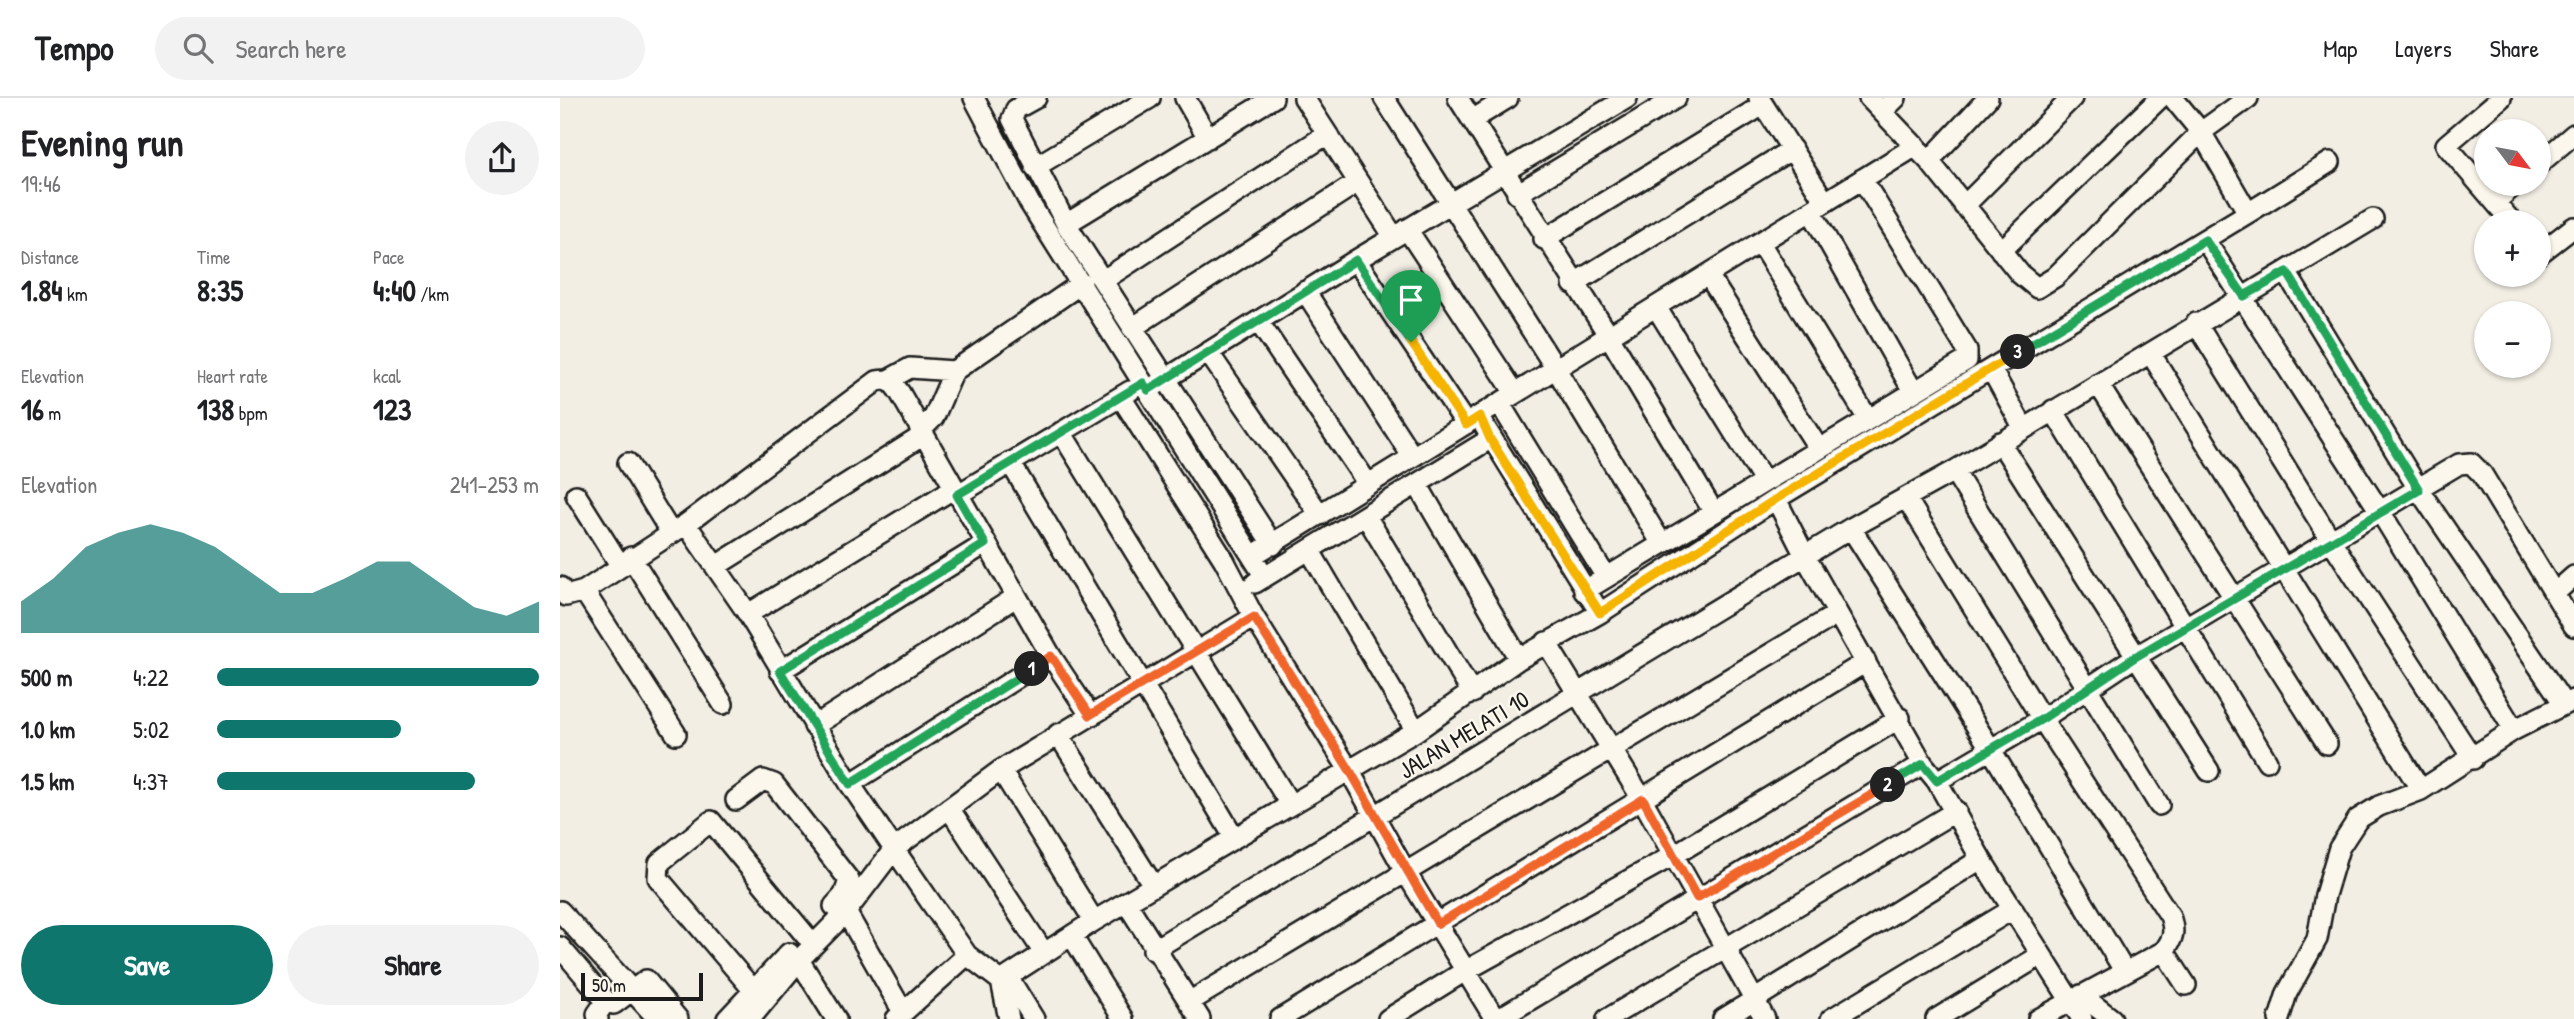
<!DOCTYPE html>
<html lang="en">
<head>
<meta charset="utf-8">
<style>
  :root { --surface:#fff; --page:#f2f2f2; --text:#202124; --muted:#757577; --line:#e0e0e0; --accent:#0f766e }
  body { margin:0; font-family:"Patrick Hand",sans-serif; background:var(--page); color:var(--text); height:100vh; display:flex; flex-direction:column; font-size:26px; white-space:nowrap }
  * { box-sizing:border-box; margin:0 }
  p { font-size:23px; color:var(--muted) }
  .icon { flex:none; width:38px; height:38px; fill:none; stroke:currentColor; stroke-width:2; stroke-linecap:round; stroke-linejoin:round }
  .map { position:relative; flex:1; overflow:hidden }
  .side { display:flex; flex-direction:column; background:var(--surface); width:560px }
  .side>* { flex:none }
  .needle { width:46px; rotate:122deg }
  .fabs { position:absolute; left:1914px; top:21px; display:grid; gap:14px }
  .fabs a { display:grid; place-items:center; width:77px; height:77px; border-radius:50%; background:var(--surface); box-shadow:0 2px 5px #0004; font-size:35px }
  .scale { position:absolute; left:21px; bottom:18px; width:122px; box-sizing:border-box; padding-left:7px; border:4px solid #1c1c1c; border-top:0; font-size:19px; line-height:24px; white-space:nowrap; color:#1c1c1c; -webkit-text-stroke:5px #fbf7ec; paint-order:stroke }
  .pin { position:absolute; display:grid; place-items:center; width:60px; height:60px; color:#fff; margin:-72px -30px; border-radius:50% 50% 50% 0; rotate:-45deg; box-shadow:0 0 7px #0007 }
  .pin .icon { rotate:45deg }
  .km { position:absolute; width:35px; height:35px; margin:-18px; border-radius:50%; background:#222; color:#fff; font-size:19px; line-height:35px; text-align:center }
  .round { display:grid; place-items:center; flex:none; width:74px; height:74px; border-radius:37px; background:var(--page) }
  .summary { display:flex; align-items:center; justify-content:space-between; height:119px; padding:0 21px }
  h1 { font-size:38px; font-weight:700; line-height:52px }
  .stats { display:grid; grid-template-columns:repeat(3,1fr); gap:10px; height:119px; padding:7px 21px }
  .stats div { display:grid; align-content:center }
  .stats b { font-size:30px; font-weight:700 }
  .stats small { font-size:19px; font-weight:400 }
  .stats p { font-size:19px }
  .chart { height:196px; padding:14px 21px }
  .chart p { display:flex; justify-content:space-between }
  .chart svg { width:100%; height:126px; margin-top:7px; fill:var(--accent); opacity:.7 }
  .action { display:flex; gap:14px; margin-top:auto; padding:14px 21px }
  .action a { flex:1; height:80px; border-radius:42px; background:var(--accent); color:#fff; font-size:28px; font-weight:700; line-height:80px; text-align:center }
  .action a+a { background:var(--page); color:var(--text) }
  ul { padding:0 21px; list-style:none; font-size:23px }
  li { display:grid; grid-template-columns:112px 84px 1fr; align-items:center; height:52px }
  li i { height:18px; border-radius:9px; background:var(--accent) }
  header { display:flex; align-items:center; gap:42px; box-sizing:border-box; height:98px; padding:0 35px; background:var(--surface); border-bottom:2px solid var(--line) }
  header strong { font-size:33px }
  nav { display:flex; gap:38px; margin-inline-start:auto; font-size:24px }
  .search { width:490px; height:63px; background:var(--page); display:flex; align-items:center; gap:18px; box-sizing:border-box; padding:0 24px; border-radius:38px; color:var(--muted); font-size:26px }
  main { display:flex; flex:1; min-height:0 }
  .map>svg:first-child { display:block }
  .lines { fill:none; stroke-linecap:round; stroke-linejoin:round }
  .street-casing { stroke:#1c1c1c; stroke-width:24 }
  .street { stroke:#fbf7ec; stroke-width:19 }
  .split-1-casing { stroke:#fff; stroke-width:14 }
  .split-2-casing { stroke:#fff; stroke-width:14 }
  .split-3-casing { stroke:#fff; stroke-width:14 }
  .split-4-casing { stroke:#fff; stroke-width:14 }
  .split-1 { stroke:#22a559; stroke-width:9 }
  .split-2 { stroke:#f0652b; stroke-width:9 }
  .split-3 { stroke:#22a559; stroke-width:9 }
  .split-4 { stroke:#f5b400; stroke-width:9 }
  .labels { text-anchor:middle; stroke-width:5; stroke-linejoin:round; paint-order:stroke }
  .street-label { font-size:24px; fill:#1c1c1c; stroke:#fbf7ec }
</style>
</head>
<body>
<header>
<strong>Tempo</strong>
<div class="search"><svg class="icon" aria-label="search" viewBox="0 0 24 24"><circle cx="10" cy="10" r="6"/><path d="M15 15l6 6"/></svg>Search here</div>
<nav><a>Map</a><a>Layers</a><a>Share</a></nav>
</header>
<main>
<section class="side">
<div class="summary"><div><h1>Evening run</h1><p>19:46</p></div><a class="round"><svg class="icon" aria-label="share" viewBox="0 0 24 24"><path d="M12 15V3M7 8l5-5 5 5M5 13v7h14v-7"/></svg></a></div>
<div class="stats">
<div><p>Distance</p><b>1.84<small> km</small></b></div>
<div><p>Time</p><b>8:35</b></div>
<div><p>Pace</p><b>4:40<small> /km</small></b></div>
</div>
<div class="stats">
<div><p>Elevation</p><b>16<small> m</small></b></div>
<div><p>Heart rate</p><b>138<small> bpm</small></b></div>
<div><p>kcal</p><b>123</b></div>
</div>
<div class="chart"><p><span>Elevation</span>241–253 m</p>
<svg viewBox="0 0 160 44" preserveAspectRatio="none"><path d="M0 44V33L10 25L20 14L30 9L40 6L50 9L60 14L70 22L80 30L90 30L100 25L110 19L120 19L130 27L140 35L150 38L160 33V44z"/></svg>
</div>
<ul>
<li><b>500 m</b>4:22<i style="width:100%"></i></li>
<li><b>1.0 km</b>5:02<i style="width:57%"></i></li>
<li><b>1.5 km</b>4:37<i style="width:80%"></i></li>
</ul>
<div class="action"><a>Save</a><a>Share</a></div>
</section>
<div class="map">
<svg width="2014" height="921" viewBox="0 0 2014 921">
  <rect width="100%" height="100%" fill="#f2eee4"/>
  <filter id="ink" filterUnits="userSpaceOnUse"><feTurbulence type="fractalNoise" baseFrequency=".0143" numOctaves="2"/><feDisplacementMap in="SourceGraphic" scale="14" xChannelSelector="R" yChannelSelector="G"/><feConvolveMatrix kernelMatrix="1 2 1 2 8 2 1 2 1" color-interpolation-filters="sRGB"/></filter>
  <g filter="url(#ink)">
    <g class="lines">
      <defs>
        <path id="street" d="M 414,0 L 469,104 L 705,479
          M 476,0 L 456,11 L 452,21 L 506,126 L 713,447
          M 625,0 L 648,40
          M 744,0 L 834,139
          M 824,0 L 996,271 L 1102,446
          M 898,0 L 1049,238 L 1153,413
          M 1199,0 L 1265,104
          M 1309,0 L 1369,63 L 1460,176 L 1477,190 L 1495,179 L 1641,34 L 1688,0
          M 1941,0 L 1886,47 L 1952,124
          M 1323,13 L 1336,0
          M 912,22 L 948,0
          M 1369,63 L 1428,0
          M 1979,66 L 2014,36
          M 475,69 L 590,0
          M 957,96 L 1116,0
          M 1935,104 L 1956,86
          M 1404,108 L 1512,0
          M 1251,113 L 1353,293
          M 1688,115 L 1770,64
          M 506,126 L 713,0
          M 847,131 L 955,295
          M 984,141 L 1203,7
          M 1645,142 L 1821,415 L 1954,632
          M 1200,145 L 1308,321
          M 1441,153 L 1600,0
          M 1979,156 L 2014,129
          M 796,162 L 906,326
          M 1726,174 L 1859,392 L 2004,606
          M 1148,177 L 1259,351
          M 545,181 L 766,37
          M 1013,186 L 1232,51
          M 745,193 L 852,358
          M 1096,209 L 1204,383
          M 698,223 L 808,386
          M 1636,225 L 1772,444 L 1913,661
          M 572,230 L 798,84
          M 648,254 L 760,417
          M 1591,256 L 1861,692
          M 1431,271 L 1464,331
          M 328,282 L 350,270 L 394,273
          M 1538,286 L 1767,646
          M 588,292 L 796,162 L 1067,0
          M 561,299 L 664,462 L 694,519 L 789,672 L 845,773 L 935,921
          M 940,306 L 1046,479
          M 1493,312 L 1707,663
          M 925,329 L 1040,515
          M 360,333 L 374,319 L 394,273 L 522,185
          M 501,334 L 730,706
          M 1440,344 L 1649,673
          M 450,364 L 674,739
          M 68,365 L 111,435
          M 1394,373 L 1599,707
          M 857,386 L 959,561
          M 16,397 L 60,467
          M 397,397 L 570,293
          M 1346,400 L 1482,621 L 1610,818 C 1615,833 1614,840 1604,853 L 1478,921
          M 1216,401 L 1245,458 L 1363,666 L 1377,683 L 1421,761 L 1522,921
          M 806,418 L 912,595
          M 126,426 L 188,516 L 290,686 L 334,751 L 407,857 L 441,883
          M 1291,430 L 1430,650 L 1565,874
          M 750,453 L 856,633
          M 692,458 L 1356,48
          M 71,459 L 163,606
          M 156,468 L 362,338
          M 695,485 L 930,341
          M 0,489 L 6,498 L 24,493
          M 1024,493 L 1407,262 L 1407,252 L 1302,81
          M 1996,494 L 2014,478
          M 188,516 L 393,391
          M 986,544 L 1082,701 L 1205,921
          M 220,573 L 425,446
          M 254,628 L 456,499
          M 116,636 L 24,493 L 126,426 L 317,283 C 330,280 333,285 340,295 L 491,558 L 530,617
          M 498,636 L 593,787
          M 441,672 L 534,823
          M 1377,683 L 1482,621 L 1575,559 L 1899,366 L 1911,365 L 1922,376 L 2014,528
          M 290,686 L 491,558
          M 176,702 L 203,682 L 214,686 L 289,782 L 284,797 L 274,808
          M 389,710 L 484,855
          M 566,804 L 640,921
          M 0,813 L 98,921
          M 286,814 L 343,914
          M 512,838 L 563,921
          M 0,849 L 46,903 L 54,906 L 86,882 L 118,921
          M 593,852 L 1291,430 L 1394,373 L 1813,121
          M 1604,853 L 1626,887
          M 239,862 L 276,921
          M 448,879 L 474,921
          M 194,893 L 98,780 L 99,765 L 151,723 L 246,838
          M 1521,897 L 1552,921
          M 629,904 L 1277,516
          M 38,921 L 37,916 L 46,903
          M 167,921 L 229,855
          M 190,921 L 239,862 L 286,814 L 334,751 L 441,672 L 694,519
          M 336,921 L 407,857
          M 449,921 L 441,883 L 534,823 L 856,633 L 959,561 L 1040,515 L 1216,401 L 1688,115 L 1641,34 L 1613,0
          M 720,921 L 1306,564
          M 828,921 L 905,873 L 1114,757 L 1340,620
          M 938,921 L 1363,666
          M 1047,921 L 1396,713
          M 1163,921 L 1421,761
          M 1271,921 L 1453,811
          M 1376,921 L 1481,857
          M 1719,921 L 1727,895 L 1757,841 L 1765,797 L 1779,750 L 1798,721 L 1819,708 L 1861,692 L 1954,632 L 2013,602"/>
      </defs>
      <use href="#street" class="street-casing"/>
      <use href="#street" class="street"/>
    </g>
  </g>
  <g class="lines" filter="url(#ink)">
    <defs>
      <path id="split-1" d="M 472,571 L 290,686 L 220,573 L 425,446 L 397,397 L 583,285 L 588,292 L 796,162 L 851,244"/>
      <path id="split-2" d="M 472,571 L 491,558 L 530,617 L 694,519 L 789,671 L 878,826 L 1083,701 L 1137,800 L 1328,687"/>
      <path id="split-3" d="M 1328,687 L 1363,666 L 1377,683 L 1482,621 L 1575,559 L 1859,392 L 1727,174 L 1684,198 L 1645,142 L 1458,254"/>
      <path id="split-4" d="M 851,244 L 906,327 L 920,318 L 930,341 L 1040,515 L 1216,401 L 1458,254"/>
    </defs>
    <use href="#split-1" class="split-1-casing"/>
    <use href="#split-2" class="split-2-casing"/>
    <use href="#split-3" class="split-3-casing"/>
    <use href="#split-4" class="split-4-casing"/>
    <use href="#split-1" class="split-1"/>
    <use href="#split-2" class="split-2"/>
    <use href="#split-3" class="split-3"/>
    <use href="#split-4" class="split-4"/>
  </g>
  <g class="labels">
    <g class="street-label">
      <text transform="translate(904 637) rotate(-31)" y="8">JALAN MELATI 10</text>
    </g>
  </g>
</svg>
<div class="fabs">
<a><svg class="needle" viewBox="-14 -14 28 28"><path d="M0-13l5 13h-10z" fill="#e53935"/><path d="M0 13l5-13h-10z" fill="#757577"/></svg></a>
<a>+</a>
<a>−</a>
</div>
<div class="scale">50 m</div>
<div class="pin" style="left:851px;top:244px;background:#1e9e55"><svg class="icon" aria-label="arrive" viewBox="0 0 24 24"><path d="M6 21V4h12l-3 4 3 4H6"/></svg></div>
<b class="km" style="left:472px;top:571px">1</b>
<b class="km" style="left:1328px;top:687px">2</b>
<b class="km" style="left:1458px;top:254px">3</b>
</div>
</main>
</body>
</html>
